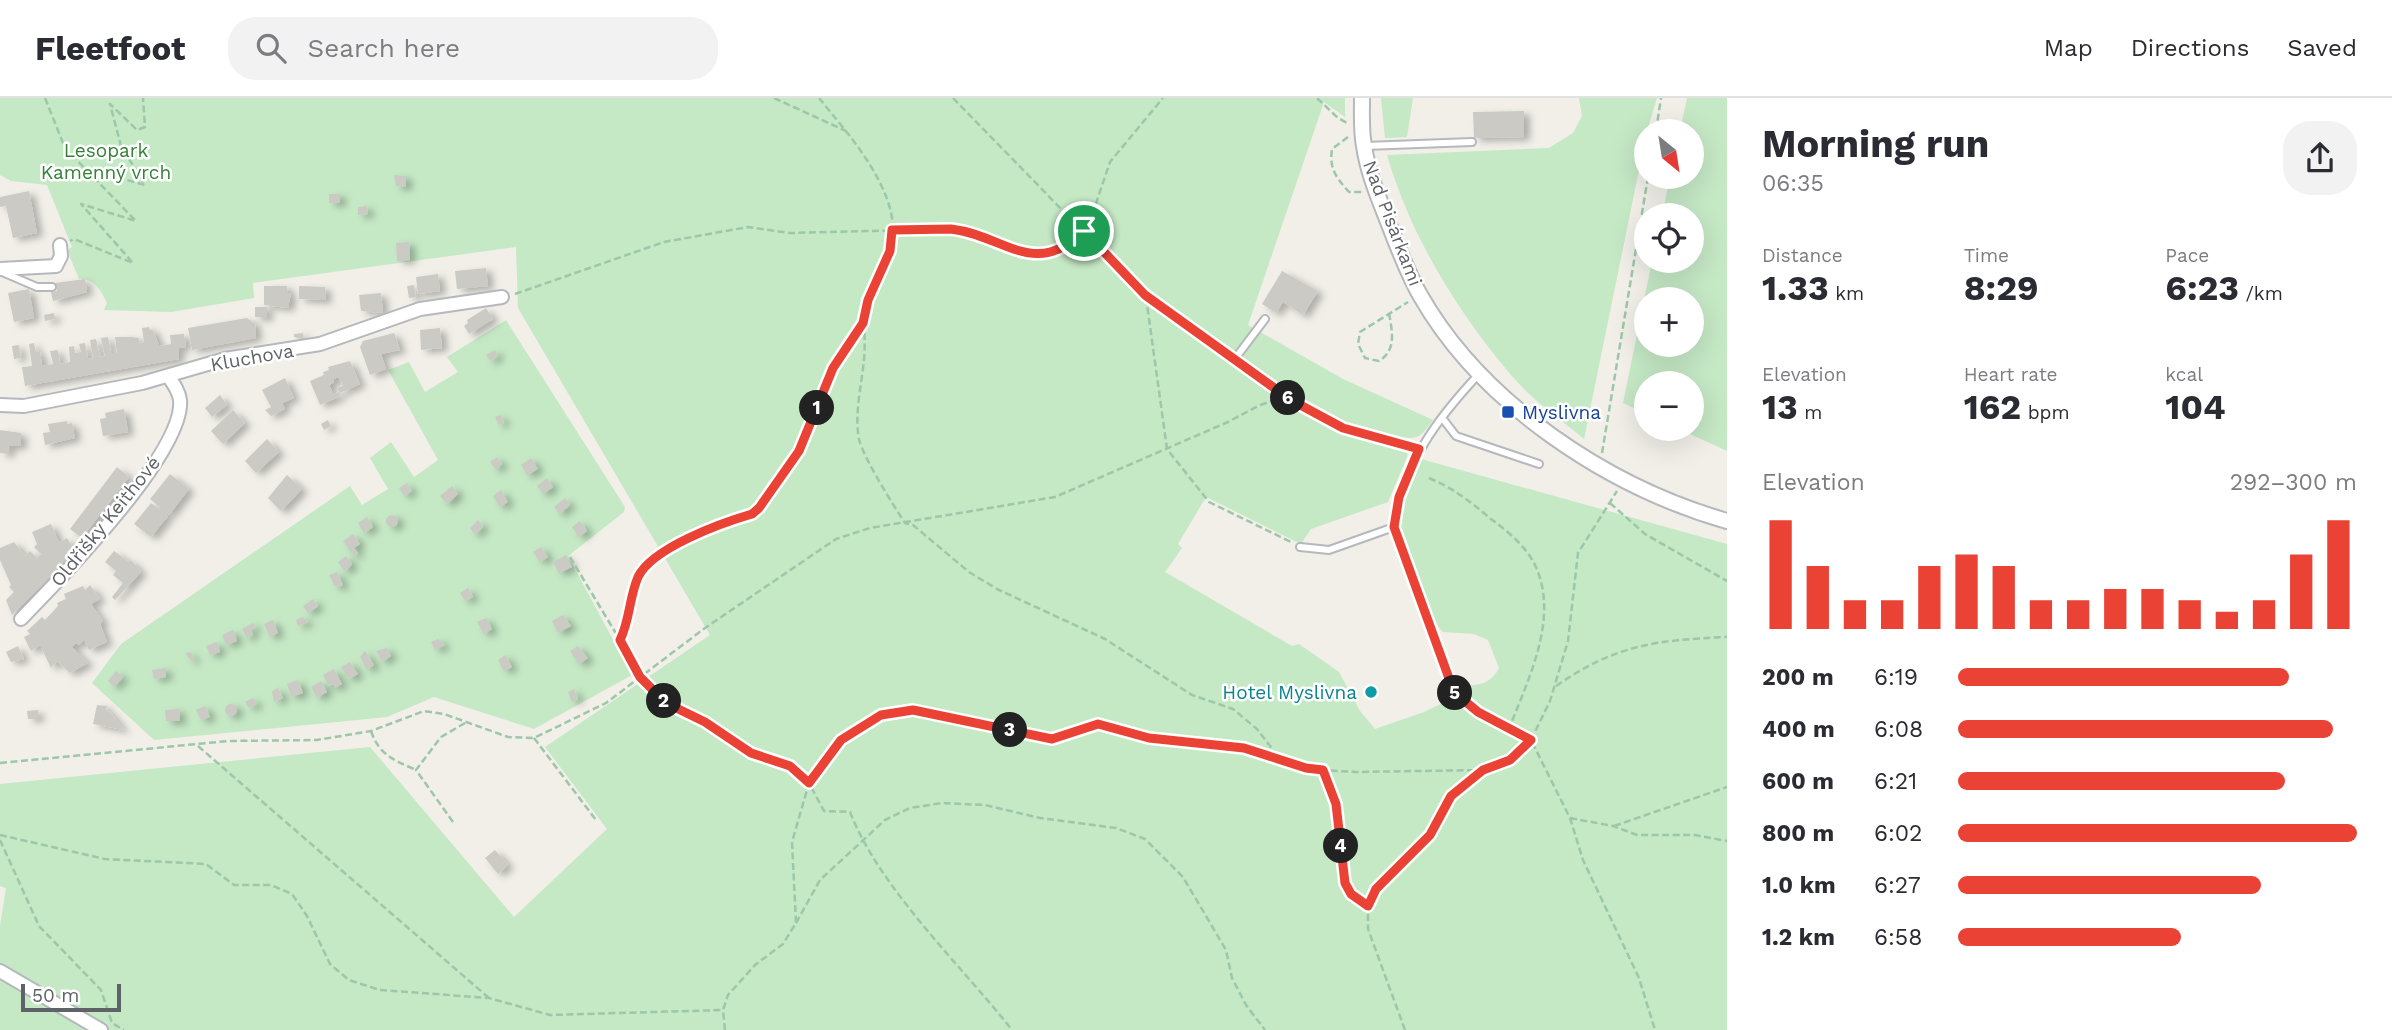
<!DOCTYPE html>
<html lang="en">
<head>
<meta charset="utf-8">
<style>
  :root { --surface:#fff; --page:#f2f2f3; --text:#2b2b33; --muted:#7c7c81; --line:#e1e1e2; --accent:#ea4335 }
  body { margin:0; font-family:"Work Sans",sans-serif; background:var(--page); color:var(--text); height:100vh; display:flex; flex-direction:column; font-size:26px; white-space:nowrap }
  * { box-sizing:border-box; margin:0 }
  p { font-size:23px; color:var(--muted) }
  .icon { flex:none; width:38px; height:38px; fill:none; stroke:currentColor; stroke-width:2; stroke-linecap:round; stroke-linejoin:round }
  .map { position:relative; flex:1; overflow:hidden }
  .drawer { display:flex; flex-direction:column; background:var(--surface); width:665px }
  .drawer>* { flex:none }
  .needle { width:46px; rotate:150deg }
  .controls { position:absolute; left:1634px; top:21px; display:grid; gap:14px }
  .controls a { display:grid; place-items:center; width:70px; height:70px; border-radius:50%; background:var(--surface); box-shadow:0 7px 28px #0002; font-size:35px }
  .scale { position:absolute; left:21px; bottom:18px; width:100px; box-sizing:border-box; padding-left:7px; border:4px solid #5f6368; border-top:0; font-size:19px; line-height:24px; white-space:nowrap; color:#5f6368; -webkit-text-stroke:5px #fff; paint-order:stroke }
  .pin { position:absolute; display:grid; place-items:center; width:60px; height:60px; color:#fff; margin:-30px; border:4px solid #fff; border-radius:50%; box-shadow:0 2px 7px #0007 }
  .km { position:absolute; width:35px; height:35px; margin:-18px; border-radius:50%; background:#222; color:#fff; font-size:19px; line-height:35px; text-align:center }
  .round { display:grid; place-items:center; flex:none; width:74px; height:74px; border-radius:28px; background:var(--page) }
  .head { display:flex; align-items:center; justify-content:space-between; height:119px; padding:0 35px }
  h1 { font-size:38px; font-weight:700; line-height:52px }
  .metrics { display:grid; grid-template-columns:repeat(3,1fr); gap:10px; height:119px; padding:7px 35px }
  .metrics div { display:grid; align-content:center }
  .metrics b { font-size:35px; font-weight:700 }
  .metrics small { font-size:19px; font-weight:400 }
  .metrics p { font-size:19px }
  .chart { height:196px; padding:14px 35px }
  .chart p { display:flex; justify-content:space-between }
  .chart svg { width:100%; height:126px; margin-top:7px; stroke:var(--accent); stroke-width:6 }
  ul { padding:0 35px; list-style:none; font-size:23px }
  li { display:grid; grid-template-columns:112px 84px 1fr; align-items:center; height:52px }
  li i { height:18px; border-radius:9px; background:var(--accent) }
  header { display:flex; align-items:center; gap:42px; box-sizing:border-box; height:98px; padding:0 35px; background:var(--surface); border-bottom:2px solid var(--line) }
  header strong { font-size:33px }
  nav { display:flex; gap:38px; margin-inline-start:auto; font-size:24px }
  .search { width:490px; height:63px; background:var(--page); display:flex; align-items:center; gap:18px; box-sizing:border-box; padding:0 24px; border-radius:28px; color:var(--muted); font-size:26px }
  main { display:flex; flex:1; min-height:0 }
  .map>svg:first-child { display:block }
  .green { fill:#c5e8c5; fill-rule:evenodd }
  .building { fill:#cccac5; filter:url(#shadow) }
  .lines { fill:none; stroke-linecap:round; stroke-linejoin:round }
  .service-casing { stroke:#b5b8bc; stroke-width:10 }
  .minor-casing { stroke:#b5b8bc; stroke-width:16 }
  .tertiary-casing { stroke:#b5b8bc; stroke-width:18 }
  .path { stroke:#9cc7a9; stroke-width:2.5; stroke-dasharray:7 3.5; stroke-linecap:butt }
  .service { stroke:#fff; stroke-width:6 }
  .minor { stroke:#fff; stroke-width:12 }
  .tertiary { stroke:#fff; stroke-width:14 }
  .route-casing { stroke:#fff; stroke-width:14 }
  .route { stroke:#ea4335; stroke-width:9 }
  .transit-dot { fill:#1a4fb4; stroke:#fff; stroke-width:2.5 }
  .culture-dot { fill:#0f9aa8; stroke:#fff; stroke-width:2.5 }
  .labels { text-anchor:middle; stroke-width:5; stroke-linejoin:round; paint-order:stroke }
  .park-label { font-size:19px; fill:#348238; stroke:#fff }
  .street-label { font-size:19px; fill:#5f6368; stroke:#fff }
  .transit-label { font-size:19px; fill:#164399; stroke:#fff; text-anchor:start }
  .culture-label { font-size:19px; fill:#0d838f; stroke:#fff; text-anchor:end }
</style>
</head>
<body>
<header>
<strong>Fleetfoot</strong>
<div class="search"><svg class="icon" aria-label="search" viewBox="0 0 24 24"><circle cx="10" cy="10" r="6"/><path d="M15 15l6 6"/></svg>Search here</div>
<nav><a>Map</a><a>Directions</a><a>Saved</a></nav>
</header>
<main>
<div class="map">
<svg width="1727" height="932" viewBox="0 0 1727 932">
  <defs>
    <filter id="shadow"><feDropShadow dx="6" dy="3.5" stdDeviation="3.5" flood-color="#0004"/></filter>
  </defs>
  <rect width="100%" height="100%" fill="#f1efe8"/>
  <path class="green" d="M 0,0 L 1345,0 L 1345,19 L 1324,4 L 1248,227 L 1343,281 L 1433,322 C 1421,338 1420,342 1399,339 L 1398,348 L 1408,353 L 1407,359 L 1388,404 L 1311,431 L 1301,446 L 1206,399 L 1178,446 L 1182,450 L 1165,474 L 1292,548 L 1299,546 L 1339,574 L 1360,613 L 1375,631 L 1424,614 L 1451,601 L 1458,586 C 1475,589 1491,587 1499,570 L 1488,542 L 1474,536 L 1443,534 C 1428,519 1398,440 1400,418 C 1402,398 1413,378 1421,361 L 1727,446 L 1727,932 L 0,932 L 0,828 L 6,790 L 0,788 L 0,686 L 370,649 L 514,819 L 607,731 L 545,649 L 710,537 L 518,210 L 516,149 L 253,185 L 254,200 L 171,214 L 104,212 L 107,205 C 101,192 94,180 79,181 L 67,152 L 72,149 L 47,87 L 11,83 L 0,77 Z
    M 1381,0 L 1413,0 L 1407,39 L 1385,40 Z
    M 1579,0 L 1657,0 L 1647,33 L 1584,341 C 1560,321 1531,301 1511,277 C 1457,213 1410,137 1387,57 L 1549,50 L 1573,35 L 1582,18 Z
    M 1687,0 L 1727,0 L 1727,353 L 1679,331 L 1692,331 L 1692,285 L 1647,285 L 1647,316 L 1623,305 L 1652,163 L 1692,163 L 1692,117 L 1662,117 L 1670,79 L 1692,79 L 1692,33 L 1680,33 ZM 1692,201 L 1692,247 L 1647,247 L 1647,201 Z
    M 506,222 L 625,409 L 624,414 L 568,458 L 632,577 L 534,631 L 434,599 L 387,619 L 154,642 L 92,585 L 121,546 L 350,388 L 362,407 L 388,391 L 370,360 L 391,344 L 414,379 L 438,362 L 388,272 L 409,264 L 425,294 L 458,274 L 447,259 Z"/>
  <path class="building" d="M 1524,13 L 1524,39 L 1474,40 L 1473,14 Z
    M 394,77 L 406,78 L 406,89 L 396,88 Z
    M 29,93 L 37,135 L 13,140 L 6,108 L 0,109 L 0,99 Z
    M 329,96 L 340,96 L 340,105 L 329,105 Z
    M 367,108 L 368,116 L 358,117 L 358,109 Z
    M 409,144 L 410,162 L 397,163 L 396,145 Z
    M 486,170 L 488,188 L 457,191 L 455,173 Z
    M 1282,173 L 1318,193 L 1303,217 L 1283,204 L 1276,215 L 1262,206 Z
    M 438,176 L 440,193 L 418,196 L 416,179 Z
    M 85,181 L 87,194 L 53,203 L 51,194 L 57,193 L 55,185 Z
    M 414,187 L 416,199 L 409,200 L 407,188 Z
    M 264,188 L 287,188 L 288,195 L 291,195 L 288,210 L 264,207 Z
    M 299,188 L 325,189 L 326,202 L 299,201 Z
    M 29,191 L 34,220 L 14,224 L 8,195 Z
    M 381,195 L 383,215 L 361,213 L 359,197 Z
    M 255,209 L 267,209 L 267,220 L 255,219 Z
    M 486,210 L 493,221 L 469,236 L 464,228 L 468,225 L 467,222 Z
    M 54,215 L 55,221 L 45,223 L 44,217 Z
    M 247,220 L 255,226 L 256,240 L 192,252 L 188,230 Z
    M 149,229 L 150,232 L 153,232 L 159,248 L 171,246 L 170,237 L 184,236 L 186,249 L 178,250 L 179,261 L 25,288 L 22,269 L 32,268 L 29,246 L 34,245 L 36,254 L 40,254 L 42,268 L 53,266 L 50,253 L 58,252 L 60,266 L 70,264 L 69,249 L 74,248 L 75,255 L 81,254 L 79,246 L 85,245 L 88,261 L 93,260 L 90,242 L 96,241 L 100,259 L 105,258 L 101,240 L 108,239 L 111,255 L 117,255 L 115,239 L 131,239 L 139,240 L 140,245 L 144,244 L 142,230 Z
    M 440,230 L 442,250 L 421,252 L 420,232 Z
    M 303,235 L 304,242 L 294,239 L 294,236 Z
    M 394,235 L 400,252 L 381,256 L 386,271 L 370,277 L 360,249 L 363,243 Z
    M 19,247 L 21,260 L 14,261 L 12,248 Z
    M 495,252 L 498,258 L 490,263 L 486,257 Z
    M 350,263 L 360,286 L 340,295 L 337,290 L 343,288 L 339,279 L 333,281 L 334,284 L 329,287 L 333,296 L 339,294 L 341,298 L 320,307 L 310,283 L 324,277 L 323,274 L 329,272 L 328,269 Z
    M 285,280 L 294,300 L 282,305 L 285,311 L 271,318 L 265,312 L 271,309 L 262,292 Z
    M 220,297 L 227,307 L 212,319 L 205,310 Z
    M 124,311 L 128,334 L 103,338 L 100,321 L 106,320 L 105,315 Z
    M 233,312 L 245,325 L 223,346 L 211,333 Z
    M 501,317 L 504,325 L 499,327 L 495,319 Z
    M 328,322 L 331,328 L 324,332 L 321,326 Z
    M 67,323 L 67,326 L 72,325 L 75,340 L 45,347 L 43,335 L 50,334 L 48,326 Z
    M 0,332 L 21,335 L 21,348 L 9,348 L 9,356 L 0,355 Z
    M 267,341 L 279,354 L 256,375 L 245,363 Z
    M 497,359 L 502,366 L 496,372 L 490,364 Z
    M 531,360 L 538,371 L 527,377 L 521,367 Z
    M 117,369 L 129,379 L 82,440 L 70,431 Z
    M 170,376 L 189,391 L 169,417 L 150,401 Z
    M 287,377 L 302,391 L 281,413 L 268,400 Z
    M 547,380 L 553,389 L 543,396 L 537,388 Z
    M 407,385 L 412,393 L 404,398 L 399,390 Z
    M 452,388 L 458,396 L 447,406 L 440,398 Z
    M 501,392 L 508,404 L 500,409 L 493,398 Z
    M 565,400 L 570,407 L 559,416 L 554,409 Z
    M 151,405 L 168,418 L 151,439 L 134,426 Z
    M386 423a6 6 0 1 1 12 0a6 6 0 1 1-12 0Z
    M 367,419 L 373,429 L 364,435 L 358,425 Z
    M 478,422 L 483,429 L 475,437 L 470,430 Z
    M 580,423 L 587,433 L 579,439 L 572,429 Z
    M 51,426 L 59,445 L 67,440 L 75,454 L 12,517 L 6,502 L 14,494 L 9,489 L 11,487 L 0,462 L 0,450 L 14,444 L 25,458 L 30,453 L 37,460 L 41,456 L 34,449 L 37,446 L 32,434 Z
    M 353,436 L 360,446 L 354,450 L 358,455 L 354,458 L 343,443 Z
    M 541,449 L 548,459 L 540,464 L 533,454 Z
    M 114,453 L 129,464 L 131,462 L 141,474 L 115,502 L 112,499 L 123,485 L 113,477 L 116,473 L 105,464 Z
    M 566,457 L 572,469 L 559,475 L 553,464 Z
    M 346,458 L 352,466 L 345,474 L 338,464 Z
    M 337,474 L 343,487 L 339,489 L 335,488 L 329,477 Z
    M 90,487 L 100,501 L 91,506 L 103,523 L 100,526 L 107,544 L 89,552 L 84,542 L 79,547 L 76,545 L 72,549 L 88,565 L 70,575 L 57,563 L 51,570 L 40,547 L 31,553 L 24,539 L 30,536 L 27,533 L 42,519 L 45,522 L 58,508 L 57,505 L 66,501 L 64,496 L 83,488 L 85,492 Z
    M 468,490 L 473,499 L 465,503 L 460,495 Z
    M 313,501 L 318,508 L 308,515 L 303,508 Z
    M 563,517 L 571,528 L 558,535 L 552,523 Z
    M 303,519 L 308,524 L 298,528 L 296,522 Z
    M 486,520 L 492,531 L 484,536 L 477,524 Z
    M 273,522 L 278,535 L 270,539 L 264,526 Z
    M 253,525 L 256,529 L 250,532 L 253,537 L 247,540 L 242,531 Z
    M 233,532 L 237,543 L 226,547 L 222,537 Z
    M 438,541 L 445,547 L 435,552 L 431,544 Z
    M 217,544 L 220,554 L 210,557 L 206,548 Z
    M 18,548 L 24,561 L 11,564 L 6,554 Z
    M 578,548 L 588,560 L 579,566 L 570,553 Z
    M 387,550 L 391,558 L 382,564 L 376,553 Z
    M 365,553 L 374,567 L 367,572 L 360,559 Z
    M 191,554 L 194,563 L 192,564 L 185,555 Z
    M 505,557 L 512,569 L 504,573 L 498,562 Z
    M 350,564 L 358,576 L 349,581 L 341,569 Z
    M 166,570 L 166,579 L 154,581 L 152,572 Z
    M 334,571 L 342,586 L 335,590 L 333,586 L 329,588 L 323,577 Z
    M 116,573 L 123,579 L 114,589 L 108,583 Z
    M 298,582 L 303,595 L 291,599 L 287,586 Z
    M 321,583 L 327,594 L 317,600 L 311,589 Z
    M 278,590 L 283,600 L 274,604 L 272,593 Z
    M 574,591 L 578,601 L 572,604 L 568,594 Z
    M 253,600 L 257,606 L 249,610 L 245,604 Z
    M225 612a6 6 0 1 1 12 0a6 6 0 1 1-12 0Z
    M 97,607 L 107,608 L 106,613 L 110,614 L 124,632 L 93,626 Z
    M 205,608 L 210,619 L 201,622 L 196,612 Z
    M 179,611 L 180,623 L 166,623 L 165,612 Z
    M 38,612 L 38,621 L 28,621 L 27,613 Z
    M 495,752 L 508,767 L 498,776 L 485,760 Z"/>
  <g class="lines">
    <defs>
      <path id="service" d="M 1365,48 L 1472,44
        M 2,174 L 37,189 L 52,189
        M 1234,262 L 1265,221
        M 1443,321 L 1456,338 L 1539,366
        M 1394,429 C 1405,364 1435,323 1479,276
        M 1300,449 L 1329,452 L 1394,429 L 1454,594"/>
      <path id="minor" d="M 0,171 L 56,168 L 61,158 L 60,147
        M 0,307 L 24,308 L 142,285 L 225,261 L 320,246 L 420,211 L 502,199
        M 21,521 C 58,483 185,354 180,302 C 179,293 173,285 168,278
        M 0,873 L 101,932"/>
      <path id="tertiary" d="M 1362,0 C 1362,16 1361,33 1364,48 C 1368,76 1380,103 1390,129 C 1399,152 1408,176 1420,197 C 1482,306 1608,389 1727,423"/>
    </defs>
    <use href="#service" class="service-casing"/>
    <use href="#minor" class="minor-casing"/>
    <use href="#tertiary" class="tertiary-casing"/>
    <path class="path" d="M 45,0 L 65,50 L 136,123 L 81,106 L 133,165 L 74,141 L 70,143
      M 774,0 L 846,33
      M 819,0 C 848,36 896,88 893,138 C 891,163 875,181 868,203 C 862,222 866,241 864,261 C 862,286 854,315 859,341 C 863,359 893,407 905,425 L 913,427 L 969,474 L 997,491 L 1105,541 L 1192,597 L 1233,611 L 1257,631 L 1280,661
      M 953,0 L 1145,197 L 1227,256
      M 1317,0 L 1338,20 L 1349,26
      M 1656,33 L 1661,0
      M 1348,39 L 1332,51 C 1329,71 1336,79 1349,94 L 1363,94
      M 87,71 L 145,87 L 121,48 L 110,6 L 137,32 L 145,29 L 143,0
      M 515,196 L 664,144 L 748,129 L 790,135 L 951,131 L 1026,155 L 1061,152 L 1089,126 L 1110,64 L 1163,0
      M 1146,199 L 1167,351 L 1209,404 L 1291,444
      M 1389,215 C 1392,233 1397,252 1379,263 L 1365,260 L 1358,246 L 1360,234 L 1408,204
      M 1240,266 C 1299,308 1341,333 1412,349
      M 1602,355 L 1648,79
      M 1429,380 C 1453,390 1471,404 1491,421 C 1507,433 1526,448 1535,467 C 1560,520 1528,581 1509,631
      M 1610,405 L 1645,436 L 1727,483
      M 570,459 L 650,592 L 666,605 L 705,624 L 751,655 L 790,668 L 809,685 L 824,713 L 850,714 C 880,791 961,867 1012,932
      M 620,542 C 630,522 629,500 638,479 C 652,449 721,425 752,416 L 759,409 L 799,353 L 833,270 L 863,225
      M 1556,588 C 1615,547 1656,542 1727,539
      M 1462,600 L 1478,614 L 1531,642 L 1570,720 L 1583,762 L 1639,880 L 1655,932
      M 371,633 C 379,657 394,662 416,672
      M 534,640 L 596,722
      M 198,648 L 489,900
      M 0,665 L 228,643 L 317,642 L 371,633 L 424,613 L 444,616 L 508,639 L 534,640 L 606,605 L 705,530 L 836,441 L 870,430 L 1055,399 L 1228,324 L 1258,308 L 1274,302 L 1291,302
      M 1323,672 L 1336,706 L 1345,785 L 1351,796 L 1368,808
      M 1570,720 L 1613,728 L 1637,737 L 1695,737 L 1727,743
      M 453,724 L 416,672 L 441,639 L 465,625
      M 1614,728 L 1727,689
      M 0,737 L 105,761 L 206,766 L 234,787 L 271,787 L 292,796 L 307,818 L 330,866 L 349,882 L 380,892 L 489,900 L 550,917 L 723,912
      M 0,742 L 39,828 L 101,892 L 112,925 L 124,932
      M 796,825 L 820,782 L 885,722 L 910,710 L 942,705 L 985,707 L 1040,720 L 1116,730 L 1145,741 L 1183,779 L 1226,852 L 1232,880 L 1246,907 L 1265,932
      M 725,932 L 723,912 L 728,897 L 755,867 L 783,846 L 796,825 L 792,744 L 809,685 L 841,642 L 881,617 L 913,613 L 1052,641 L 1098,626 L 1149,640 L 1244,650 L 1306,670 L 1323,672 L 1355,674 L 1483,672 L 1510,662 L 1531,642 L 1550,603 L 1568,543 L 1578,455 L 1617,393
      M 1405,932 L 1368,831 L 1368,808 L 1376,791 L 1430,737 L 1451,697 L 1483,672"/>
    <use href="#service" class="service"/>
    <use href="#minor" class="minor"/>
    <use href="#tertiary" class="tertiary"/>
  </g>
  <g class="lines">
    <defs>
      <path id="route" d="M 951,131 C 1004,137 1034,182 1084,133 L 1145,197 L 1291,302 L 1343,330 L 1419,351 L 1399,399 L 1394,429 L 1454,594 L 1478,614 L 1531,642 L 1510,662 L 1483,672 L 1451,698 L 1430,737 L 1376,791 L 1368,808 L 1351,796 L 1345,785 L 1336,706 L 1323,672 L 1306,670 L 1244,650 L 1149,640 L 1098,626 L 1052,641 L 913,612 L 881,617 L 841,642 L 809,685 L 790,668 L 751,655 L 705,624 L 666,605 L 640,579 L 620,542 C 630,522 629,500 638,479 C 652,450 721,425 752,416 L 759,410 L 799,353 L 833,270 L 863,225 L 868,202 L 890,153 L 892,132 Z"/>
    </defs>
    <use href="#route" class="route-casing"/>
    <use href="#route" class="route"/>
  </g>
  <rect class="transit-dot" x="1501" y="307" width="14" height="14" rx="3.5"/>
  <circle class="culture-dot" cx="1371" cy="594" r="7"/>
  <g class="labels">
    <g class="park-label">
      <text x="106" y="59">Lesopark<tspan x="106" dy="22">Kamenný vrch</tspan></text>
    </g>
    <g class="street-label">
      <text transform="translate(1393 125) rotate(69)" y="7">Nad Pisárkami</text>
      <text transform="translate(252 259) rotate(-10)" y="7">Kluchova</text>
      <text transform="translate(105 423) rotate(-51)" y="7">Oldřišky Keithové</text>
    </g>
    <g class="transit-label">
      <text x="1522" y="321">Myslivna</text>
    </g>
    <g class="culture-label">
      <text x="1357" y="601">Hotel Myslivna</text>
    </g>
  </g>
</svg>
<div class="controls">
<a><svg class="needle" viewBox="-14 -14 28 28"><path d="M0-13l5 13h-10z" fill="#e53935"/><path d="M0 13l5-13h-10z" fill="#7c7c81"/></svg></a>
<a><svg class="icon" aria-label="locate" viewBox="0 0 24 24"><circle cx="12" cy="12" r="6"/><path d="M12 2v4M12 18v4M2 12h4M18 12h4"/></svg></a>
<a>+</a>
<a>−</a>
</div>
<div class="scale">50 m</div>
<div class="pin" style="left:1084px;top:133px;background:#1e9e55"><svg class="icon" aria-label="arrive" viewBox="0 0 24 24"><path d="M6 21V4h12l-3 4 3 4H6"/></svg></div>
<b class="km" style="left:817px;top:310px">1</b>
<b class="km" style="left:664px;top:603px">2</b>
<b class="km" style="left:1010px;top:632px">3</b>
<b class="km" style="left:1341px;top:748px">4</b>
<b class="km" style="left:1455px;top:595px">5</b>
<b class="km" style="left:1288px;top:300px">6</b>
</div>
<section class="drawer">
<div class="head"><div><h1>Morning run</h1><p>06:35</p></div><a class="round"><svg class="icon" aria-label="share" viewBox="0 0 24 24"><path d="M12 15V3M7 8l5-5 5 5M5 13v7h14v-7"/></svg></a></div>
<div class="metrics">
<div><p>Distance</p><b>1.33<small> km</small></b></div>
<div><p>Time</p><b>8:29</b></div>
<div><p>Pace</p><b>6:23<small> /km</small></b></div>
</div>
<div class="metrics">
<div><p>Elevation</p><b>13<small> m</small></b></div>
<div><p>Heart rate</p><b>162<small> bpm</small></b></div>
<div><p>kcal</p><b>104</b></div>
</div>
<div class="chart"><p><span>Elevation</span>292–300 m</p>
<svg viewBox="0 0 160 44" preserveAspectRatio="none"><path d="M5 44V6M15 44V22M25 44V34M35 44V34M45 44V22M55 44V18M65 44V22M75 44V34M85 44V34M95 44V30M105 44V30M115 44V34M125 44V38M135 44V34M145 44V18M155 44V6"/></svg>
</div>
<ul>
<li><b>200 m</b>6:19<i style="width:83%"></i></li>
<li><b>400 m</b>6:08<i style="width:94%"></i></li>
<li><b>600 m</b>6:21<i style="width:82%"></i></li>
<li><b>800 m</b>6:02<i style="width:100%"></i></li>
<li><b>1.0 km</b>6:27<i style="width:76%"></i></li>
<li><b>1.2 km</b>6:58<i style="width:56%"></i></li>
</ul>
</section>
</main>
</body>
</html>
